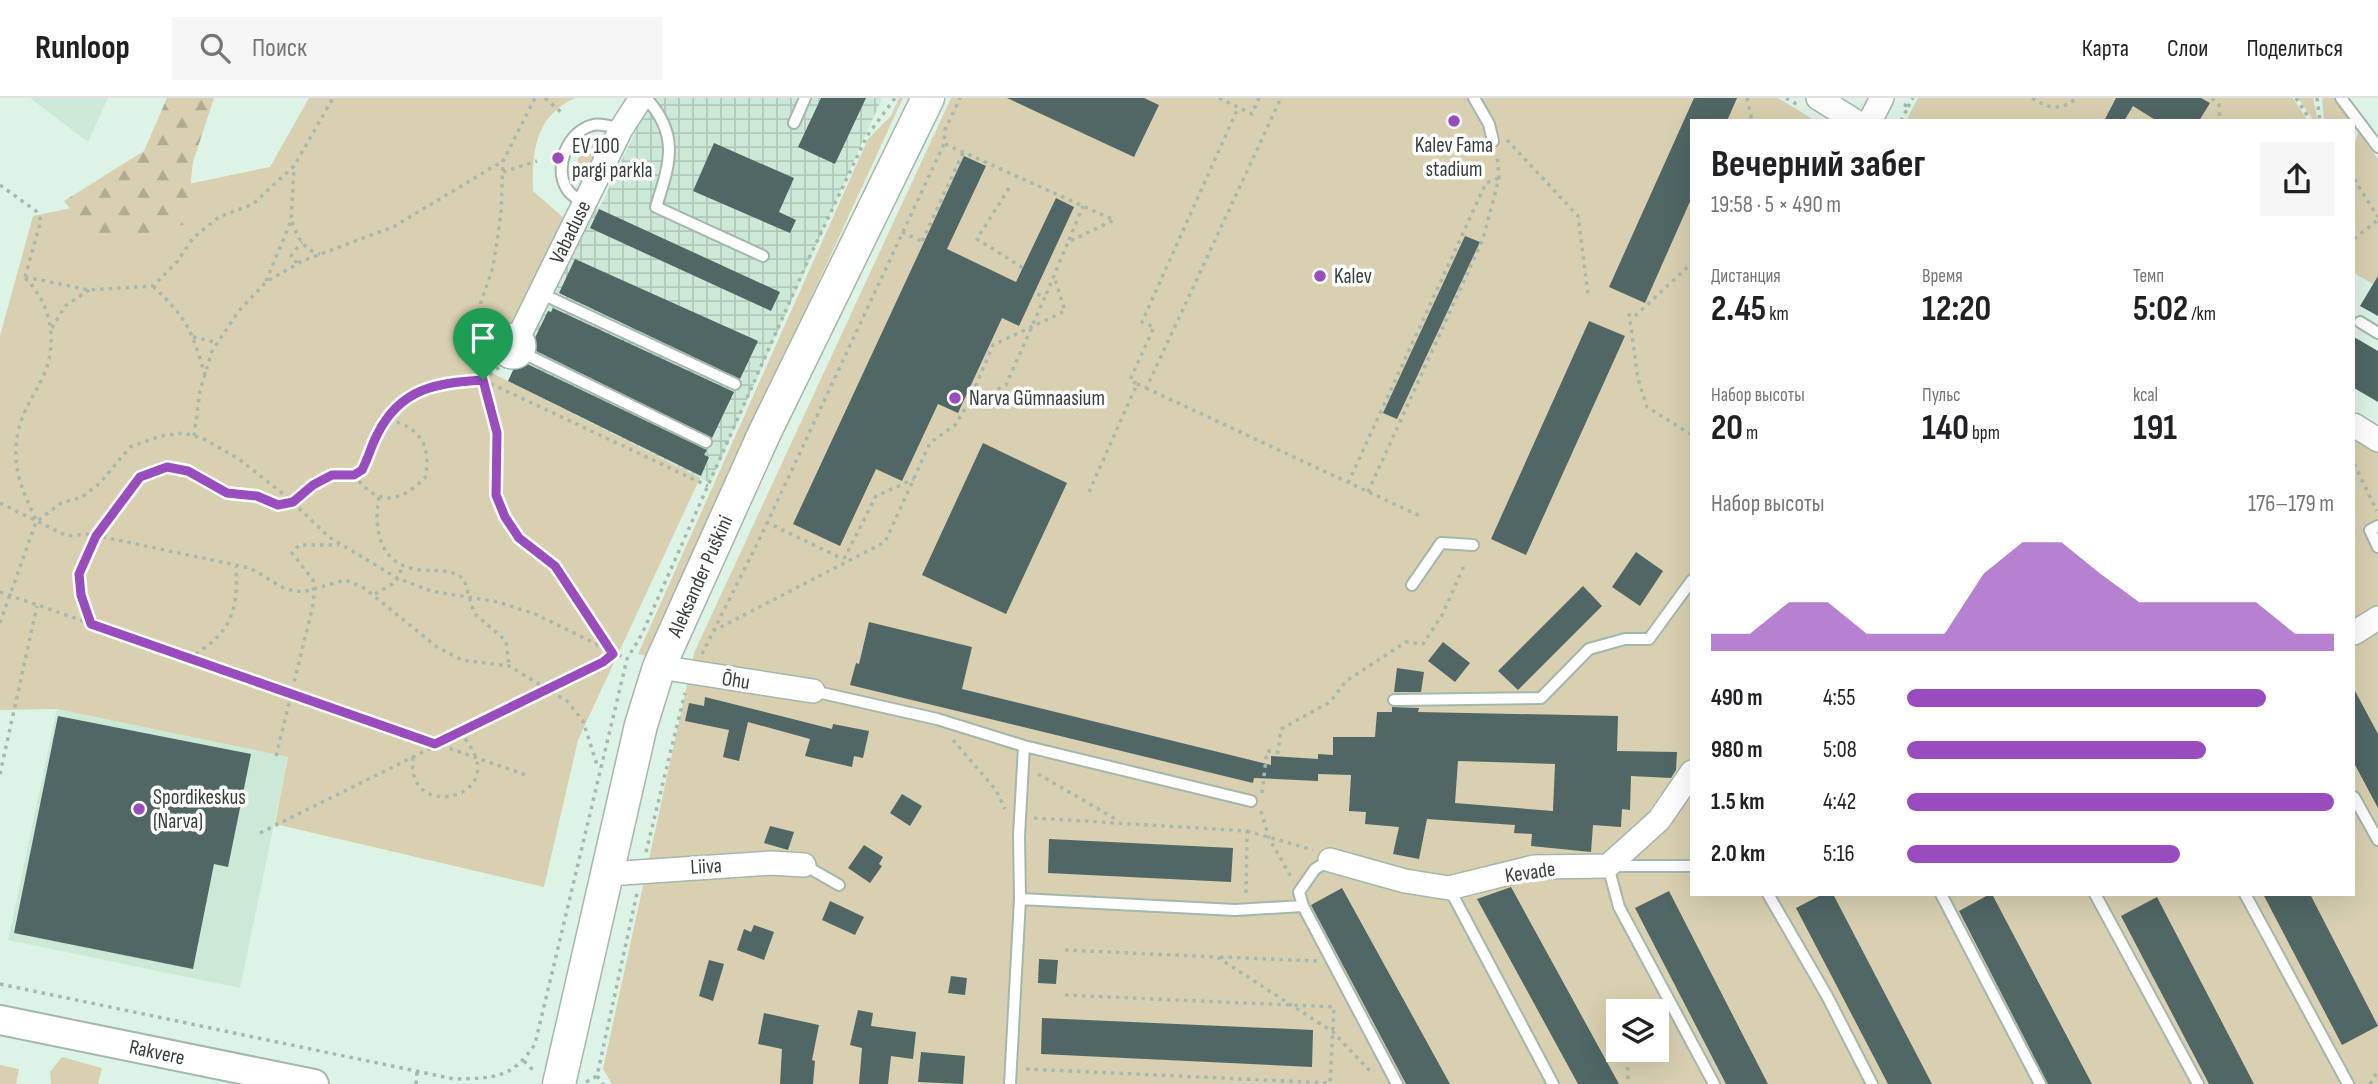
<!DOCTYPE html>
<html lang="ru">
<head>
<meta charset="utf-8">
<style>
  :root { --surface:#fff; --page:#f6f6f6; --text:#202124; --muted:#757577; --line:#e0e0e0; --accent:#994cbe }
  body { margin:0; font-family:"Sofia Sans Condensed",sans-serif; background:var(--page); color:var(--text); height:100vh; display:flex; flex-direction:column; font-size:26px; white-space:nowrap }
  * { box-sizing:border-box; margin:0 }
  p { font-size:23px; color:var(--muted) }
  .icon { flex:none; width:38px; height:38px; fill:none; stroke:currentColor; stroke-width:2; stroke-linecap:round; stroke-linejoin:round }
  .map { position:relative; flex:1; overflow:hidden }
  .drawer { position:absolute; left:1690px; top:21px; width:665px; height:777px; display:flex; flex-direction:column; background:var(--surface); border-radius:0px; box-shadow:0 7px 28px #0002 }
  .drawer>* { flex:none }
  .tools { position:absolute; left:1606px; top:901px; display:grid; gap:14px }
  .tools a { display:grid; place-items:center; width:63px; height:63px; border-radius:0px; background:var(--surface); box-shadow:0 7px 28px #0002; font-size:35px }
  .pin { position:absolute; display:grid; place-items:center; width:60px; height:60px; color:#fff; margin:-72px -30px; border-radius:50% 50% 50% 0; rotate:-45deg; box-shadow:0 0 7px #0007 }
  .pin .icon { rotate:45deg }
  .round { display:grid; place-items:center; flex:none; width:74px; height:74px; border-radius:0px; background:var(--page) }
  .headline { display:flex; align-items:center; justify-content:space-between; height:119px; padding:0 21px }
  h1 { font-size:38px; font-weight:700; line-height:52px }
  .figures { display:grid; grid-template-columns:repeat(3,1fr); gap:10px; height:119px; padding:7px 21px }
  .figures div { display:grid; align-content:center }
  .figures b { font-size:35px; font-weight:700 }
  .figures small { font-size:19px; font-weight:400 }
  .figures p { font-size:19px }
  .chart { height:196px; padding:14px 21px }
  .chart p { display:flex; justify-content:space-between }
  .chart svg { width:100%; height:126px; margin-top:7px; fill:var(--accent); opacity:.7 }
  ul { padding:0 21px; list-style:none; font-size:23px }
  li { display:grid; grid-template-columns:112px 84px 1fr; align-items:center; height:52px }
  li i { height:18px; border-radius:9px; background:var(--accent) }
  header { display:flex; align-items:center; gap:42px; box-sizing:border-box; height:98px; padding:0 35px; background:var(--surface); border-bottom:2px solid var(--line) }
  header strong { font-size:33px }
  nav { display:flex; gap:38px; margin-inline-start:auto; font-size:24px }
  .search { width:490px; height:63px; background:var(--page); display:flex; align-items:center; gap:18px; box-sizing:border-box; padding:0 24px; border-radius:0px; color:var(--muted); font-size:26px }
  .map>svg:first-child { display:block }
  .built { fill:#cce8d6 }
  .industrial { fill:url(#industrial-grid) }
  .green { fill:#d8d0b0; fill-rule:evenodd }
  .forest { fill:url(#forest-firs) }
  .building { fill:#506765; fill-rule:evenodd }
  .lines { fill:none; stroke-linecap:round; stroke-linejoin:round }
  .service-casing { stroke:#a3b7aa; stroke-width:14 }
  .minor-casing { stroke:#a3b7aa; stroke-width:26 }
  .tertiary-casing { stroke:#a3b7aa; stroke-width:32 }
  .secondary-casing { stroke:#a3b7aa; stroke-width:35 }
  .path { stroke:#a7b9ae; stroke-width:3.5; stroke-dasharray:3.5 5; stroke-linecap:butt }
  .service { stroke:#fff; stroke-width:10 }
  .minor { stroke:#fff; stroke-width:23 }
  .tertiary { stroke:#fff; stroke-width:28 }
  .secondary { stroke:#fff; stroke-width:32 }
  .route-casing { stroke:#fff; stroke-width:14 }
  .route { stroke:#994cbe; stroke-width:9 }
  .poi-dot { fill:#994cbe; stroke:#fff; stroke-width:2.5 }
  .labels { text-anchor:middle; stroke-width:7; stroke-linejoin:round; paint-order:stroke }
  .poi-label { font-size:21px; fill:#373f3a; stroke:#fff; text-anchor:start }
  .street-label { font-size:21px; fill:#373f3a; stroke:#fff }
</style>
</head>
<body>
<header>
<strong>Runloop</strong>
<div class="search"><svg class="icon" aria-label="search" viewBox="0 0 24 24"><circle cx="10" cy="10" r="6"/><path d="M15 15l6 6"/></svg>Поиск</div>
<nav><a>Карта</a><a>Слои</a><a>Поделиться</a></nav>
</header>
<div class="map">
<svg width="2378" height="986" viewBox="0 0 2378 986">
  <defs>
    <pattern id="industrial-grid" width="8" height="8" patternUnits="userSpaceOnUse" patternTransform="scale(1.75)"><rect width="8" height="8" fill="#cce8d6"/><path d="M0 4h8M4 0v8" fill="none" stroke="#b0c8b8"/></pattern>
    <pattern id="forest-firs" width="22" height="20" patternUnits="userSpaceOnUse" patternTransform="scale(1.75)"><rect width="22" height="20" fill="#d8d0b0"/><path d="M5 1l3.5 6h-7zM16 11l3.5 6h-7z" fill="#b0aa90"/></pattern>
  </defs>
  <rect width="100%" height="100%" fill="#ddf3e5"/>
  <path class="built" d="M 30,0 L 108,0 L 88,44 Z
    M 57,611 L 288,659 L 240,890 L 8,842 Z"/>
  <path class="industrial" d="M 651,0 L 882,0 L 710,385 L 508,283 L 589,107 L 600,109 Z"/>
  <path class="green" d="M 309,0 L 575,0 C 535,18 532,54 533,93 L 566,122 L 518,222 L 496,238 L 488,273 L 700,380 L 578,642 L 544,789 L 275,726 L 288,659 L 57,611 L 0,612 L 0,238 L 33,118 L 270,69 Z
    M 899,0 L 903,0 L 646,558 L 638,556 L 868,41 L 891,18 Z
    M 951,0 L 1778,0 L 1816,23 L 1692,23 L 1692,796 L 2354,796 L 2354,340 L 2378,354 L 2378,986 L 612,986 L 603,971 L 694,555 ZM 1619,914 L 1657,914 L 1657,952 L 1619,952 Z
    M 1918,0 L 2293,0 L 2308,23 L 1906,23 Z
    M 2298,0 L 2313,0 L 2318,23 L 2314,23 Z
    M 2322,0 L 2334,0 L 2351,23 L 2324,23 Z
    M 2358,34 L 2378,61 L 2378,189 L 2354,175 L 2354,50 Z
    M 595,40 L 602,45 L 585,79 L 581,80 C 573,61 580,52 595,40 Z
    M 62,959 L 102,970 L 98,986 L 51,986 L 50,974 Z
    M 0,967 L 19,971 L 16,986 L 0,986 Z"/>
  <path class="forest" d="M 167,0 L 214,0 L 193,64 L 186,126 L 100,147 L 64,103 L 144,53 Z"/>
  <path class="building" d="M 821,0 L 866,0 L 835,66 L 798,49 Z
    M 1007,0 L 1144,0 L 1159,7 L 1134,59 Z
    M 1694,0 L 1737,0 L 1727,23 L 1692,23 L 1692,99 L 1645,205 L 1609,189 Z
    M 2116,0 L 2201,0 L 2210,5 L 2199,23 L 2157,23 L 2133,8 L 2124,23 L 2104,23 Z
    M 714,45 L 794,80 L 779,114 L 796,122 L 790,135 L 693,93 Z
    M 964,58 L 986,68 L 947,151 L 1016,184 L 1056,100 L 1074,109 L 1019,228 L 1002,220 L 958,315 L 938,306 L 902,383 L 876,371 L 840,448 L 793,426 Z
    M 599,111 L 780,194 L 771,213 L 590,130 Z
    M 1465,138 L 1480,144 L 1397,321 L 1383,315 Z
    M 575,161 L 758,243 L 740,281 L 559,195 Z
    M 2378,178 L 2378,218 L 2360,208 Z
    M 553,210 L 734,294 L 712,340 L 530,250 L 548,213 L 551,214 Z
    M 1589,223 L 1625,238 L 1526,457 L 1491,441 Z
    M 2354,239 L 2378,253 L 2378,304 L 2354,290 Z
    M 523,264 L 707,352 L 704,357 L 709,359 L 701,378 L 508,283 L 516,266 L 521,269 Z
    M 983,345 L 1067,385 L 1006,516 L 922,477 Z
    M 1636,454 L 1663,473 L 1640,508 L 1612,489 Z
    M 1583,488 L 1602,508 L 1518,592 L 1498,573 Z
    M 869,524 L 972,549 L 962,591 L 1271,667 L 1271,658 L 1318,661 L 1318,656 L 1333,657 L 1333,639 L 1375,639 L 1377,614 L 1392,614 L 1392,609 L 1419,610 L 1418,614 L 1618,618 L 1617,653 L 1677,654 L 1676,672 L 1671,680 L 1631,678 L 1630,712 L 1622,711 L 1621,729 L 1593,727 L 1591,754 L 1531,748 L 1532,736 L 1514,735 L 1515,727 L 1427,721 L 1419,761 L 1393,756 L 1399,729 L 1365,726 L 1366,714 L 1349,713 L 1351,677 L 1318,676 L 1318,683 L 1254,680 L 1253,685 L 850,587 L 856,565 L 859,566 ZM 1458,663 L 1555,666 L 1553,713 L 1455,705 Z
    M 1443,544 L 1470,565 L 1455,584 L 1428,563 Z
    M 1397,570 L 1424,574 L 1421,594 L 1394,594 Z
    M 2354,591 L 2378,636 L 2378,710 L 2354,665 Z
    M 705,599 L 832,631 L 833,626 L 869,633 L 863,660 L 854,658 L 852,669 L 805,658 L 810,641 L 748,624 L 739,663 L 723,659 L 729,632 L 685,623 L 689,605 L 704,608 Z
    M 58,618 L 251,656 L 228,769 L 214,766 L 193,871 L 14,835 Z
    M 902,696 L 922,708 L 910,728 L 890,715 Z
    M 770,728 L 794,734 L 788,752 L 764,745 Z
    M 1049,741 L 1233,750 L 1231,784 L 1048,775 Z
    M 864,747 L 883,759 L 879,766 L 882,768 L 870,785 L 848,770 Z
    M 1511,789 L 1619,986 L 1578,986 L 1477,801 Z
    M 1342,790 L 1450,986 L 1406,986 L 1311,807 Z
    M 1669,793 L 1768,986 L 1726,986 L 1635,810 Z
    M 1823,796 L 1833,796 L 1932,986 L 1888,986 L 1796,810 Z
    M 1990,796 L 1992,796 L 2092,986 L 2048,986 L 1959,813 Z
    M 2263,796 L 2310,796 L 2378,928 L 2342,947 Z
    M 2157,799 L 2254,986 L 2209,986 L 2121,818 Z
    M 830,803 L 864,819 L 855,837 L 822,822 Z
    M 754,827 L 774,834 L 764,862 L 737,852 L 744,831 L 751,834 Z
    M 1039,861 L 1058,862 L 1056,886 L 1038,885 Z
    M 709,862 L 724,866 L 713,903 L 699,898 Z
    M 951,878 L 967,880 L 965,897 L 948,895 Z
    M 858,912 L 873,915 L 871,928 L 916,934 L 913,961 L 891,958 L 888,986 L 859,986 L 862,950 L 850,947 Z
    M 764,915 L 819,927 L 812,962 L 815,963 L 813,986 L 780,986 L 782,951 L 758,946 Z
    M 1042,920 L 1313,932 L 1312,969 L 1041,956 Z
    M 921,954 L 965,958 L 963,986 L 918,984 Z"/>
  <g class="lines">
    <defs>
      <path id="service" d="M 646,0 C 680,37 670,65 656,109 L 763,158
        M 1474,0 L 1489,26 L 1493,43
        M 2341,0 L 2378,49
        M 794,25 L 805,0
        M 584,105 C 578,101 570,97 567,91 C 553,69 568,33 593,27 C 601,25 612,29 621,31
        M 540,195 L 735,286
        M 2360,224 L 2378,235
        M 521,254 L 706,344
        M 2378,428 L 2370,432 L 2378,449
        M 1412,487 L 1441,445 L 1473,447
        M 813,593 L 937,621 L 1024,648 L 1251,703
        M 1394,602 L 1541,600 L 1589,551 L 1625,541 L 1649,541 L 1692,482
        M 2354,699 L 2378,742
        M 1330,762 L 1315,771 L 1299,794 L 1303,808 L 1397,986
        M 804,767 L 839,787
        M 1692,768 L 1608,768 L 1619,809 L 1714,986
        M 1449,790 L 1553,986
        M 1768,796 L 1827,898 L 1872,986
        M 1941,796 L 2040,986
        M 2095,796 L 2198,986
        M 2245,796 L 2348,986
        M 1020,801 L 1235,812 L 1303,808
        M 1010,986 L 1020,801 L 1019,738 L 1024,648"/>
      <path id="minor" d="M 1818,0 L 1855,23
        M 1870,23 L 1882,0
        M502 248a11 11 0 1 1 22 0a11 11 0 1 1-22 0Z
        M 519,238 L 621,31 L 641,0
        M 2354,327 L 2378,342
        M 2354,535 L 2378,520
        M 659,569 L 813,593
        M 1330,762 L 1405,783 L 1449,790 L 1534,769 L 1608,768 L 1659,722 L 1692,674
        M 608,776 L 771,765 L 804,767"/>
      <path id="tertiary" d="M 0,922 L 314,986"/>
      <path id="secondary" d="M 559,986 L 641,627 L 659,569 L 764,336 L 928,0"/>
    </defs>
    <use href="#service" class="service-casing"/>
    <use href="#minor" class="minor-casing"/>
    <use href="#tertiary" class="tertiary-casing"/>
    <use href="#secondary" class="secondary-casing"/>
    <path class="path" d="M 545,0 L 562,15
      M 1219,0 L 1252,16 L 1259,0
      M 1747,0 L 1752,23
      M 1786,0 L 1800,8
      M 2032,0 C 2048,10 2061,14 2076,0
      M 2212,0 L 2219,7 L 2220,23
      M 2296,0 L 2311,23
      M 2317,0 L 2320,23
      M 1908,9 L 1913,0
      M 1901,23 L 1908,9 L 1902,5
      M 1507,42 L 1578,118 L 1588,196
      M 945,46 L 1114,122 L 1068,144 L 1045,199
      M 503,74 L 537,63
      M 2354,81 L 2378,119
      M 0,87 L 36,113 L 41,122 L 25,179
      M 1009,90 L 977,141 L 1023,170
      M 292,124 C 298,139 303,152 320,156
      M 902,134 L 923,144
      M 2354,141 L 2378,122
      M 1069,142 L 1083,108
      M 922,143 L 963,55
      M 297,165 L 291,158 L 302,144
      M 25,179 L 89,192 L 153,188 L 177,164 L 193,140 L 219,119 L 253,106 L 294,68 L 333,0
      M 25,180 C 50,204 58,241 45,274 C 36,296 24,308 18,334 C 11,369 22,391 36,422
      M 266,183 L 291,123 L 294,70
      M 153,188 C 188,222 191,231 205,277
      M 1629,215 L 1638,281 L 1647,309 L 1692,337
      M 1635,218 L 1692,165
      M 52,230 L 65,208 L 89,192
      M 193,239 L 218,245
      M 483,282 L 478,251 L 481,204 L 493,169 L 501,116 L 503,63 L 535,0
      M 483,282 L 708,388
      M 483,282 L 507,263
      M 1137,286 L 1146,290 L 1151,280 L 1281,0
      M 1146,290 L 1420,418
      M 969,304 L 993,247 L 1065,213 L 1054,178
      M 387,321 C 413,289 444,285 483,282 L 497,335 L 496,397 L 505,419 L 519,440 L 555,468 L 612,555
      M 194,338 L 200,293 L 212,253 L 238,214 L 266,184 L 302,163 L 393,129 L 503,63
      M 2354,366 L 2377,413
      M 1348,385 L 1486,85 L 1499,80
      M 1089,394 L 1137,286 L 1130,282 L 1154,229 L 1142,224 L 1238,10
      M 1368,394 L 1483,141 L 1499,80 L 1497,56
      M 379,399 C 373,433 380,469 422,472 C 439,473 450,471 464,481 L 474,515 L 506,543 L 509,568
      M 0,405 L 67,438 L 89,436 L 250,470 L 285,491 L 303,494 L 345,482 L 364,490 L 437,549 L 462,562 L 509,568 L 567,603 L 583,623 L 598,670
      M 766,424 L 843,461
      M 844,461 L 876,398 L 914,381
      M 0,494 L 526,677
      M 375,496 L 396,484 L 403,467
      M 0,525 L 36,424 L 61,405 L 82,399 L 100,385 L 130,349 L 161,338 L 184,335 L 204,341 L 239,361 L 287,399 L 329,439 L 397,480 L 431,493 L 498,504 L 535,516 L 627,561
      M 91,526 L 81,497 L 79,476 L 96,438 L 140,379 L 168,369 L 189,373 L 227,395 L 257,398 L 278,407 L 293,404 L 312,387 L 332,377 L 354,377 C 377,409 400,405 425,380 C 432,347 420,329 387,321 L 362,372 L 354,377
      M 713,533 L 885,444 L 930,345 L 955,327 L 968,306 L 1006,287 L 1045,199 L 1034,195
      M 702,556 L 761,438 L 944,46 L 945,32 L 960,0
      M 188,560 C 230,538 239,513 236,468
      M 953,642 L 996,692 L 1005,711
      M 276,658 L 314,503 L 313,482 L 292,455 L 299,447 L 339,447
      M 413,659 C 405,719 491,704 476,660 C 473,651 466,643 462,635
      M 0,676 L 37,508
      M 1038,676 L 1119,723
      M 1262,695 L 1267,653 L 1278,654 L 1281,631 L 1330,604 L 1346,583 L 1406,544 L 1423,546 L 1442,517 L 1464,468
      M 1261,713 L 1269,740 L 1291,779
      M 1034,720 L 1247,733 L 1246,799
      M 1247,733 L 1313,752
      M 260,735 L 596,568 L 613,556
      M 646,754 L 685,595
      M 1065,852 L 1217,859 L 1333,934 L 1370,973 L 1375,973
      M 1220,859 L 1317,863
      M 0,886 L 454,981 C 494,980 512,981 535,946 L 627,561 L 642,536 L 810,158 L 867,38 L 895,0
      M 1065,897 L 1335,909
      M 1626,914 L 1627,897
      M 1627,952 L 1628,986
      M 524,963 L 535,974
      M 1026,971 L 1330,985 L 1334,910
      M 597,978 L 603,986
      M 586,984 L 597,978 L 637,795
      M 416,986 L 417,974
      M 2370,986 L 2378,973"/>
    <use href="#service" class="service"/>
    <use href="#minor" class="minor"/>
    <use href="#tertiary" class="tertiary"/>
    <use href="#secondary" class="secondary"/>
  </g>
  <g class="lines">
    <defs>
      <path id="route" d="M 483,282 L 497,335 L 496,397 L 505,419 L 519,440 L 555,468 L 613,556 L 603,564 L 435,646 L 91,526 L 81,497 L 79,476 L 96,438 L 140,379 L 167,369 L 188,373 L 227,395 L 257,398 L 278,407 L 293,404 L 313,387 L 332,377 L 354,377 L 362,372 C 368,361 371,348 377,337 C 400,290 436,285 483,282 Z"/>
    </defs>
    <use href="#route" class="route-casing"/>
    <use href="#route" class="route"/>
  </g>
  <g class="poi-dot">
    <circle cx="1454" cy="23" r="7"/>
    <circle cx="558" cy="60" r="7"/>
    <circle cx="1320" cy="178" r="7"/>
    <circle cx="955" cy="300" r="7"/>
    <circle cx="139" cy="711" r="7"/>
  </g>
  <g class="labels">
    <g class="poi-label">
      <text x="1454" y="54" text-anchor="middle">Kalev Fama<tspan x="1454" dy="24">stadium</tspan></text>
      <text x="572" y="55">EV 100<tspan x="572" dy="24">pargi parkla</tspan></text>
      <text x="1334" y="185">Kalev</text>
      <text x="969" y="307">Narva Gümnaasium</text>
      <text x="153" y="706">Spordikeskus<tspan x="153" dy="24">(Narva)</tspan></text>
    </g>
    <g class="street-label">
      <text transform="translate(570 134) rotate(-64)" y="7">Vabaduse</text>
      <text transform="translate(700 478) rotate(-66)" y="7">Aleksander Puškini</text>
      <text transform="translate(736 582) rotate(9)" y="7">Õhu</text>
      <text transform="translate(706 768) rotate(-3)" y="7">Liiva</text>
      <text transform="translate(1530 774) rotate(-8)" y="7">Kevade</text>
      <text transform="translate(157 954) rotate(12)" y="7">Rakvere</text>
    </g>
  </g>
</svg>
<div class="tools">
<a><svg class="icon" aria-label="layers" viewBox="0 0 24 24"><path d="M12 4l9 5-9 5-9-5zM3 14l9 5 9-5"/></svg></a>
</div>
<div class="pin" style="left:483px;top:282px;background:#1e9e55"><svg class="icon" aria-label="arrive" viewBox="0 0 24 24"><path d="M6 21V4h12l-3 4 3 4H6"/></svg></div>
<section class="drawer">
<div class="headline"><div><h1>Вечерний забег</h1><p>19:58 · 5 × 490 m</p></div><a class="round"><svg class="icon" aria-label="share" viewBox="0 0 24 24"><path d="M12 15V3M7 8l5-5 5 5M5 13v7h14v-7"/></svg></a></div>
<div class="figures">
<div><p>Дистанция</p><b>2.45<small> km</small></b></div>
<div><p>Время</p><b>12:20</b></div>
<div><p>Темп</p><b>5:02<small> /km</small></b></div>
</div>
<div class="figures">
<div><p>Набор высоты</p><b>20<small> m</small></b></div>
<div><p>Пульс</p><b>140<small> bpm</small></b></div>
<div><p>kcal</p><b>191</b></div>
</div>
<div class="chart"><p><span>Набор высоты</span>176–179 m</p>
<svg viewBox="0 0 160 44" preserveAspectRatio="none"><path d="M0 44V38L10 38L20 27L30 27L40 38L50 38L60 38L70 17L80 6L90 6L100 17L110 27L120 27L130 27L140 27L150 38L160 38V44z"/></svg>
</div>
<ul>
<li><b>490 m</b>4:55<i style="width:84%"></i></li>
<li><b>980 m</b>5:08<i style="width:70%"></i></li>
<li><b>1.5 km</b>4:42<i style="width:100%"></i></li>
<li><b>2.0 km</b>5:16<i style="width:64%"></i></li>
</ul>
</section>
</div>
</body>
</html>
